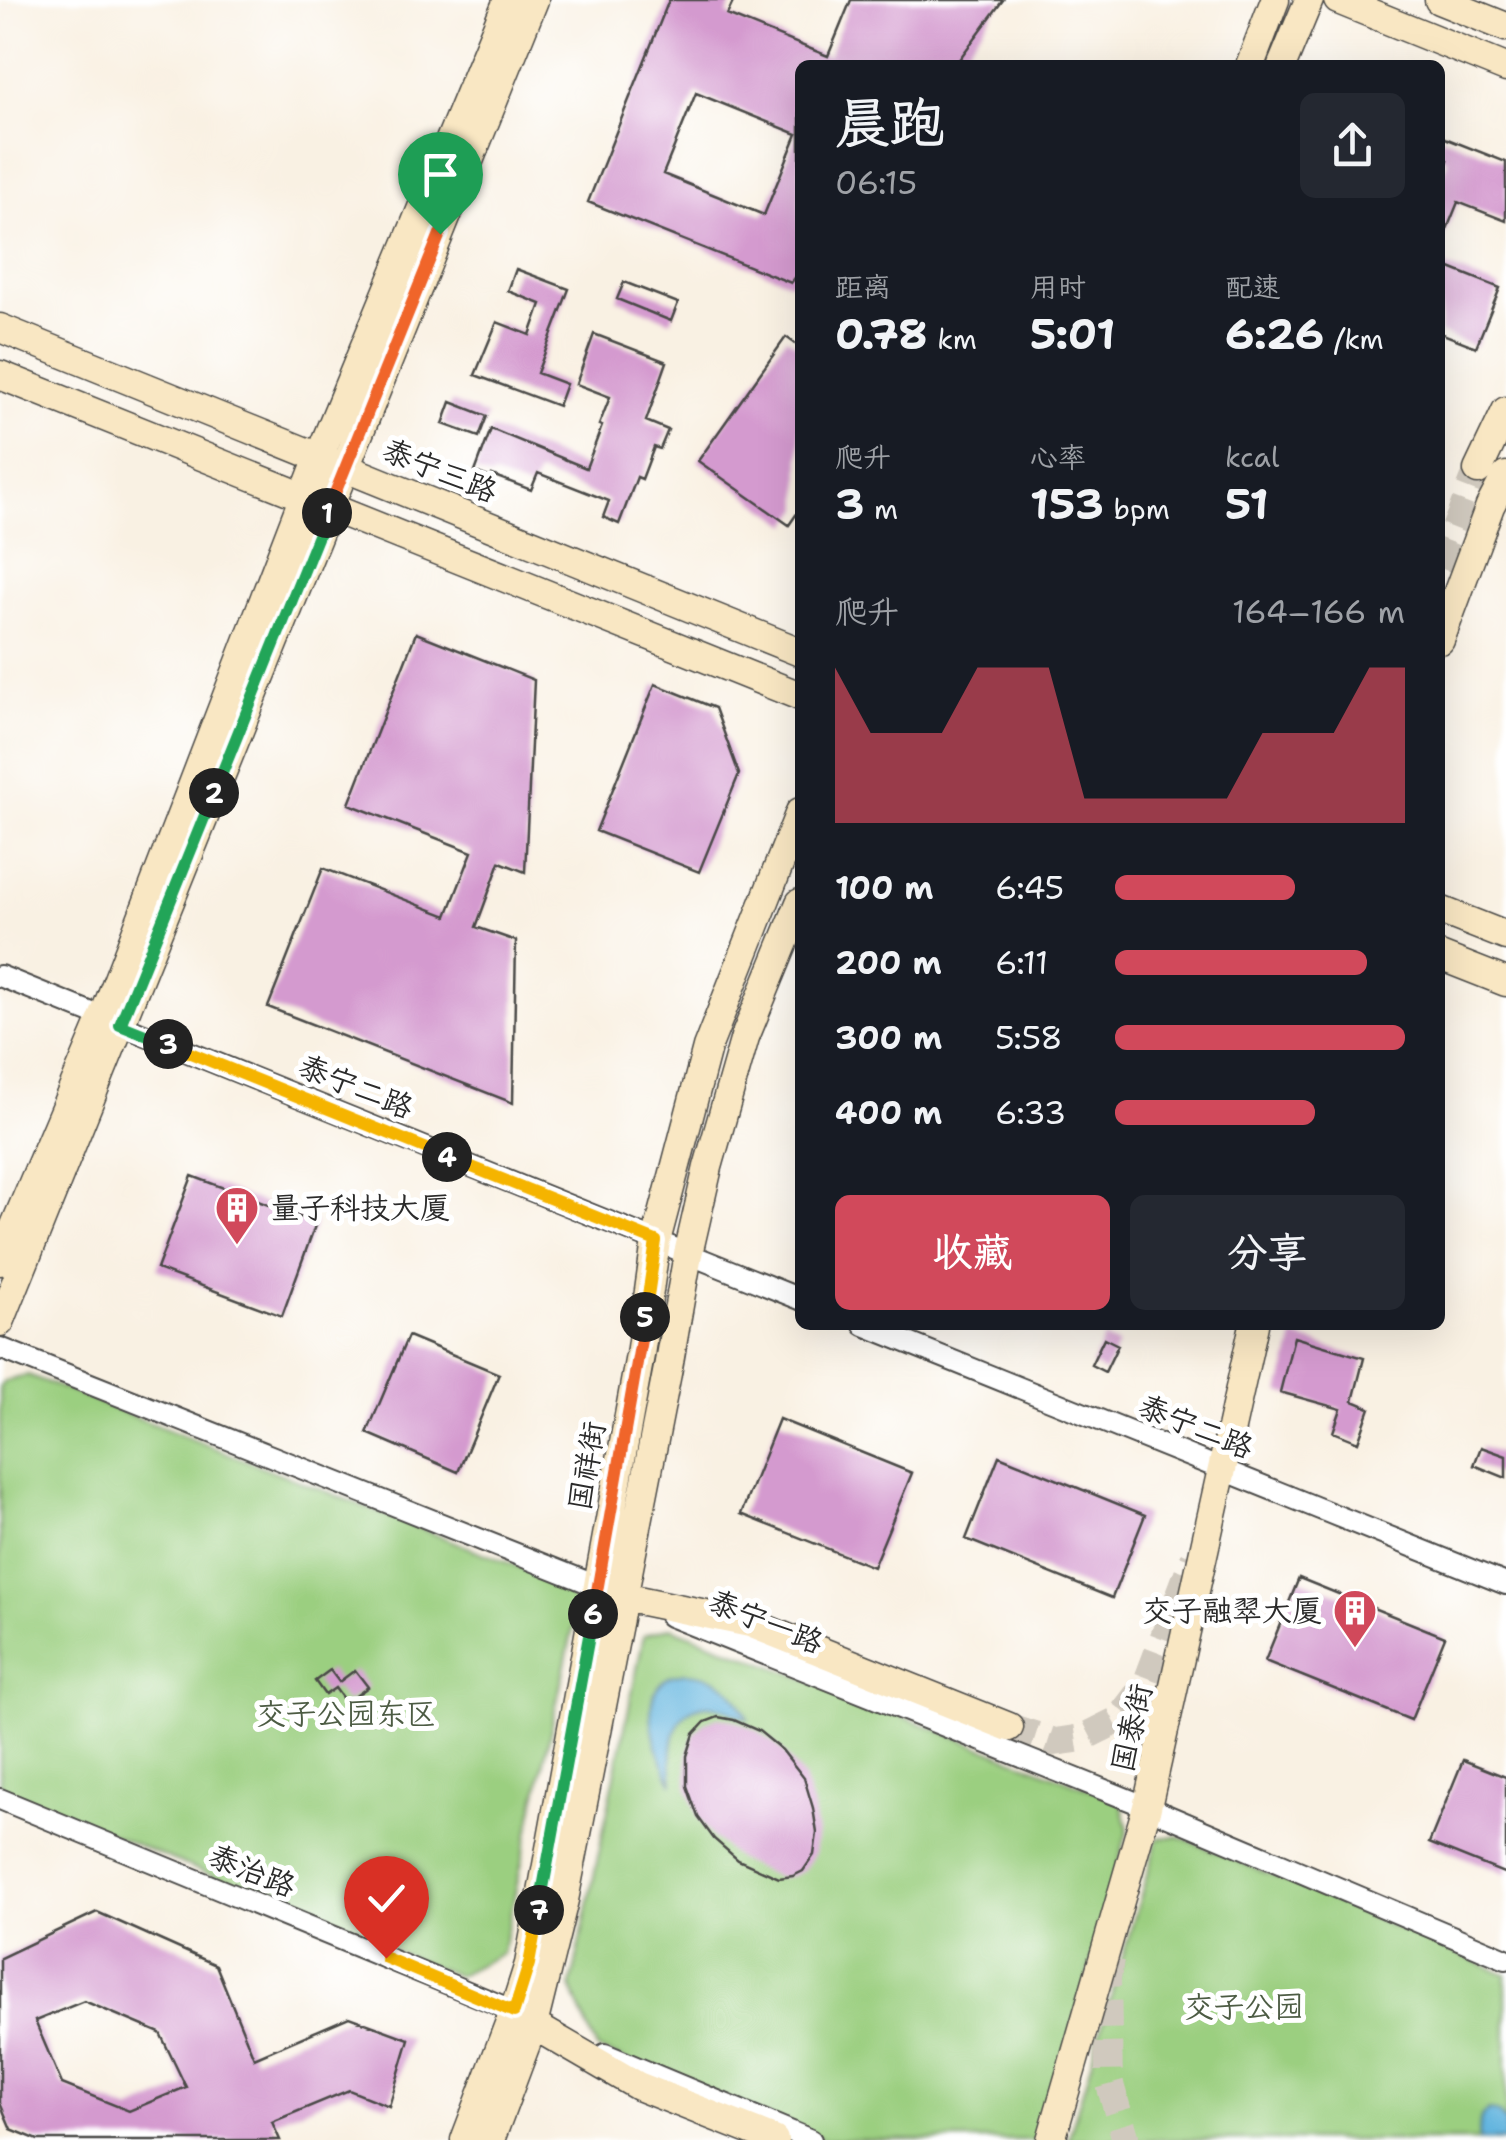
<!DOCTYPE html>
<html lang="zh">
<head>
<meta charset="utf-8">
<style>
  :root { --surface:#171b24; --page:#242831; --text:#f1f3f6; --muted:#9ea1a6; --accent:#d1495b }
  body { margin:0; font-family:"Shantell Sans","LXGW WenKai TC",sans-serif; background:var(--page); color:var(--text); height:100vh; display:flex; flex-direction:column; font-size:38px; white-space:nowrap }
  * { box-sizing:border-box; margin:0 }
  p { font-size:32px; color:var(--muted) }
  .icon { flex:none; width:55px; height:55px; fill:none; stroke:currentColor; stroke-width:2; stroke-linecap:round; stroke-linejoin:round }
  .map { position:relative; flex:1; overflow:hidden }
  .side { position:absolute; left:795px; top:60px; width:650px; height:1270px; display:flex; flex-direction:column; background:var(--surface); border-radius:15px; box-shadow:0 10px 40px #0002 }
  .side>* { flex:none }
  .pin { position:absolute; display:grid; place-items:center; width:85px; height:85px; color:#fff; margin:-102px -42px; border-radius:50% 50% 50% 0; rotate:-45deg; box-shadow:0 0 10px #0007 }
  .pin .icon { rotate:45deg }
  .km { position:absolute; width:50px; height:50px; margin:-25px; border-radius:50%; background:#222; color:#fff; font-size:28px; line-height:50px; text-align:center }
  .round { display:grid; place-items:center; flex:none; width:105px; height:105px; border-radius:15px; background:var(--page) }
  .summary { display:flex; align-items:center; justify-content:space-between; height:170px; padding:0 40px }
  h1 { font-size:55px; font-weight:700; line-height:75px }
  .figures { display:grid; grid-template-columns:repeat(3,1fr); gap:15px; height:170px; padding:10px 40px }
  .figures div { display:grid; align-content:center }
  .figures b { font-size:42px; font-weight:700 }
  .figures small { font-size:28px; font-weight:400 }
  .figures p { font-size:28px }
  .chart { height:280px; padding:20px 40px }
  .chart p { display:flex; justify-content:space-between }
  .chart svg { width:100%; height:180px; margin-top:10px; fill:var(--accent); opacity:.7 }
  .action { display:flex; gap:20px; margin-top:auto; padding:20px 40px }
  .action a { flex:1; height:115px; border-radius:15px; background:var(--accent); color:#fff; font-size:40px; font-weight:700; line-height:115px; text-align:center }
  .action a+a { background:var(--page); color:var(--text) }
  ul { padding:0 40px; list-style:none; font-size:32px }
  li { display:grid; grid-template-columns:160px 120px 1fr; align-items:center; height:75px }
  li i { height:25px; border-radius:12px; background:var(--accent) }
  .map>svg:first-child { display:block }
  .green { fill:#9bcf80; stroke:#637d56; stroke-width:2.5 }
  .water { fill:#64b5df; stroke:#487085; stroke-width:2.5 }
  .building { fill:#d49acf; fill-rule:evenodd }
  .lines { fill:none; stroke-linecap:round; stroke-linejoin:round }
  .secondary-tunnel { stroke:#d0c9be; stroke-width:28; stroke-dasharray:28 14; stroke-linecap:butt }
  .street-casing { stroke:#4a4947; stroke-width:24 }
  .secondary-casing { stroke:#4a4947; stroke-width:31 }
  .street { stroke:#fff; stroke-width:20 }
  .secondary { stroke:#f9e7c3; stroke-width:28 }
  .split-1-casing { stroke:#fff; stroke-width:20 }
  .split-2-casing { stroke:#fff; stroke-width:20 }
  .split-3-casing { stroke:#fff; stroke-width:20 }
  .split-4-casing { stroke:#fff; stroke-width:20 }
  .split-5-casing { stroke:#fff; stroke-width:20 }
  .split-6-casing { stroke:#fff; stroke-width:20 }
  .split-7-casing { stroke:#fff; stroke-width:20 }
  .split-8-casing { stroke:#fff; stroke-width:20 }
  .split-1 { stroke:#f0652b; stroke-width:12 }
  .split-2 { stroke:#22a559; stroke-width:12 }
  .split-3 { stroke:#22a559; stroke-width:12 }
  .split-4 { stroke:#f5b400; stroke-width:12 }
  .split-5 { stroke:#f5b400; stroke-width:12 }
  .split-6 { stroke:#f0652b; stroke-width:12 }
  .split-7 { stroke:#22a559; stroke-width:12 }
  .split-8 { stroke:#f5b400; stroke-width:12 }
  .labels { text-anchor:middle; stroke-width:10; stroke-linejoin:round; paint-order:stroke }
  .street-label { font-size:30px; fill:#2b2b2b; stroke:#fff }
  .poi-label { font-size:30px; fill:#2b2b2b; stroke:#fff; text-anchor:start }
  .park-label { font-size:30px; fill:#4d5c44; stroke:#fff }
</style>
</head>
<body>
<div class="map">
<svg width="1506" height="2140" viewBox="0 0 1506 2140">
  <rect width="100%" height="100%" fill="#fff"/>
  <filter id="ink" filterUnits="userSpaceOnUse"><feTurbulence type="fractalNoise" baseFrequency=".01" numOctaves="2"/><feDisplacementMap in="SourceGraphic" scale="20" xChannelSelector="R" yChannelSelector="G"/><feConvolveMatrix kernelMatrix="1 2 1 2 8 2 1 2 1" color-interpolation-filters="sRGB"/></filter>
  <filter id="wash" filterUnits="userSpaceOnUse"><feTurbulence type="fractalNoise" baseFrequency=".0048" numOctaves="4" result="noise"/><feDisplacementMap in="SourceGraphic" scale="40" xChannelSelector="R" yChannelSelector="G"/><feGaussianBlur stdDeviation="2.25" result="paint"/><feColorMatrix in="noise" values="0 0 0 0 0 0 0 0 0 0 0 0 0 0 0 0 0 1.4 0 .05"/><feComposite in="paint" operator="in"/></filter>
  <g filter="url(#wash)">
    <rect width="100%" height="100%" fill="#f9f1e3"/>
    <path class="green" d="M 28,1375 L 565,1585 L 577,1610 L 502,1953 L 457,1976 L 0,1789 L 0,1389 L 3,1382 Z
      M 671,1627 L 1121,1801 L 1128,1829 L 1042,2140 L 824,2140 L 597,2049 L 571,1987 L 644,1635 Z
      M 1178,1836 L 1506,1974 L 1506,2140 L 1068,2140 L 1158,1838 Z"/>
    <path class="water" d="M 685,1673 C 721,1675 733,1687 748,1719 C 735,1714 715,1702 701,1706 C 668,1714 670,1759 673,1784 C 659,1759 634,1695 669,1677 C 670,1676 684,1673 685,1673 Z
      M 1490,2110 L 1498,2113 L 1506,2123 L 1506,2140 L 1479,2140 C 1480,2128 1477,2114 1490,2110 Z"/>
    <g id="blocks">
      <path class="building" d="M 669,0 L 734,0 L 727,15 L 828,56 L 851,0 L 1003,0 L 955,65 L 800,65 L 800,271 L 791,283 L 588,202 ZM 696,93 L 797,134 L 764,215 L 663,174 Z
        M 1440,136 L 1506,162 L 1506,221 L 1458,202 L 1441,244 L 1440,181 L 1448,160 L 1440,157 Z
        M 1440,264 L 1500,288 L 1476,347 L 1440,333 Z
        M 516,269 L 569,289 L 537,373 L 566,384 L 558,406 L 475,375 L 497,322 L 530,335 L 541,304 L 508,291 Z
        M 624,282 L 678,303 L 671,321 L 617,299 Z
        M 594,334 L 667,362 L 646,421 L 668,430 L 660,449 L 654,447 L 642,479 L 637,477 L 619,524 L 603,517 L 609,501 L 538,473 L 531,490 L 492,475 L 491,478 L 475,472 L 491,429 L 586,468 L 602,426 L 599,425 L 610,397 L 576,384 Z
        M 786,337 L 800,347 L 800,509 L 789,525 L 698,461 Z
        M 451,402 L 487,416 L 479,437 L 443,424 Z
        M 416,633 L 534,680 L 525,872 L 500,862 L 476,927 L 516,941 L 513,1103 L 268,1007 L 323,868 L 447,916 L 472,852 L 349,804 Z
        M 655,684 L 715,708 L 739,774 L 699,872 L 596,831 Z
        M 192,1176 L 316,1223 L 282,1316 L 157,1269 Z
        M 408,1336 L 499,1374 L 458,1472 L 367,1433 Z
        M 1294,1337 L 1364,1358 L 1353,1401 L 1370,1408 L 1358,1442 L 1333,1432 L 1341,1409 L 1280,1392 Z
        M 1104,1338 L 1118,1345 L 1105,1372 L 1091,1365 Z
        M 779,1419 L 912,1473 L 873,1567 L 741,1514 Z
        M 1481,1447 L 1506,1456 L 1506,1478 L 1474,1465 Z
        M 999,1456 L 1145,1515 L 1112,1598 L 966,1539 Z
        M 1299,1578 L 1445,1637 L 1411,1720 L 1265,1661 Z
        M 330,1670 L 339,1682 L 355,1670 L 368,1687 L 346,1703 L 335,1688 L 325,1695 L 315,1681 Z
        M 718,1717 L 734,1720 L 759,1731 L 782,1750 L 804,1778 L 813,1808 L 817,1833 L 814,1855 L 803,1871 L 793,1876 L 779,1878 L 738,1860 L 714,1839 L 698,1817 L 687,1786 L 687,1756 L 694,1734 L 705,1722 Z
        M 1463,1760 L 1506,1777 L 1506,1874 L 1429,1843 Z
        M 97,1912 L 216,1965 L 254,2058 L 349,2017 L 409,2039 L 389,2106 L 349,2090 L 272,2122 L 280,2140 L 38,2140 L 11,2129 L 0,2103 L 0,1958 ZM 84,2001 L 160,2033 L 186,2087 L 129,2111 L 62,2084 L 35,2021 Z"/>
    </g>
  </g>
  <g filter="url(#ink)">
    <use href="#blocks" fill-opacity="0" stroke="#4a4947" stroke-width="2.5"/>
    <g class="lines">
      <path class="secondary-tunnel" d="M 1440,568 L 1478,470
        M 1009,1727 L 1055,1742 L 1082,1738 L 1118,1720 L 1147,1682 L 1194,1557
        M 1110,1959 L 1107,1978 L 1109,2081 L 1126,2140"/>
      <defs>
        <path id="street" d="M 0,976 L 800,1299
          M 864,1325 L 1506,1584
          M 0,1348 L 607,1590
          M 670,1616 L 1147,1807 L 1506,1959
          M 0,1799 L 514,2011 L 524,2018
          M 605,2054 L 811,2140"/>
        <path id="secondary" d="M 1338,0 L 1506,68
          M 1439,0 L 1506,27
          M 1250,65 L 1275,0
          M 1282,65 L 1309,0
          M 0,328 L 800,652
          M 0,375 L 800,696
          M 1478,470 L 1506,411
          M 1440,640 L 1490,506 L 1506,476
          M 1440,910 L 1506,936
          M 1440,956 L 1506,982
          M 0,1261 L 103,1018 L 319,457 L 508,0
          M 0,1322 L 534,0
          M 623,1597 L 750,1623 L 1009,1727
          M 533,2025 L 638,2086 L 774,2140
          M 465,2140 L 514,2011 L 529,1964 L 640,1355 L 656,1241 L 707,1048 L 800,812
          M 490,2140 L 533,2025 L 564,1900 L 668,1368 L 688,1254 L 708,1167 L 745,1037 L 800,903
          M 1051,2140 L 1147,1807 L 1254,1325"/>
      </defs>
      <use href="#street" class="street-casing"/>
      <use href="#secondary" class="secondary-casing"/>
      <use href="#street" class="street"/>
      <use href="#secondary" class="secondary"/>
    </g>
  </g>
  <g class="lines" filter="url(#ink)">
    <defs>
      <path id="split-1" d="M 327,513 L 440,234"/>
      <path id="split-2" d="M 214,793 L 327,513"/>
      <path id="split-3" d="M 168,1044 L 120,1025 L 214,793"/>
      <path id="split-4" d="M 168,1044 L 447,1157"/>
      <path id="split-5" d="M 447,1157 L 656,1241 L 645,1317"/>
      <path id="split-6" d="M 593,1614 L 645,1317"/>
      <path id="split-7" d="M 539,1910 L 593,1614"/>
      <path id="split-8" d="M 386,1958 L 514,2012 L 529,1964 L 539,1910"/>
    </defs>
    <use href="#split-1" class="split-1-casing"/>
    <use href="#split-2" class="split-2-casing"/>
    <use href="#split-3" class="split-3-casing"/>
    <use href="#split-4" class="split-4-casing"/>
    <use href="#split-5" class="split-5-casing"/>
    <use href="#split-6" class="split-6-casing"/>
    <use href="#split-7" class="split-7-casing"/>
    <use href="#split-8" class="split-8-casing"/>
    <use href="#split-1" class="split-1"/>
    <use href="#split-2" class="split-2"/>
    <use href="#split-3" class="split-3"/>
    <use href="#split-4" class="split-4"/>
    <use href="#split-5" class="split-5"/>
    <use href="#split-6" class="split-6"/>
    <use href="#split-7" class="split-7"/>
    <use href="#split-8" class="split-8"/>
  </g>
  <defs>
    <symbol id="building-pin" viewBox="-11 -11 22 30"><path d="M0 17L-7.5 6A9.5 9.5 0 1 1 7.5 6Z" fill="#d1495b" stroke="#fff"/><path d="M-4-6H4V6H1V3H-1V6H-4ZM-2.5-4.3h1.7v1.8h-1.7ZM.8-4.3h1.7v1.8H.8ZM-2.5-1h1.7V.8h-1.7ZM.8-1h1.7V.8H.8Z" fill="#fff"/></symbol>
  </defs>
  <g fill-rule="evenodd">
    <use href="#building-pin" x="212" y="1183" width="50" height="68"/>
    <use href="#building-pin" x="1330" y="1586" width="50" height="68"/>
  </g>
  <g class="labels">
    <g class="street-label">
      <text transform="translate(440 471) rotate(22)" y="10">泰宁三路</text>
      <text transform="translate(356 1087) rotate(22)" y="10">泰宁二路</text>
      <text transform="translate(1196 1427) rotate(22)" y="10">泰宁二路</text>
      <text transform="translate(587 1466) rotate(-80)" y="10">国祥街</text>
      <text transform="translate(766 1622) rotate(22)" y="10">泰宁一路</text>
      <text transform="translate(1132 1728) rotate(-77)" y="10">国泰街</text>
      <text transform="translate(252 1871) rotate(22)" y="10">泰治路</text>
    </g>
    <g class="poi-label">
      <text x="270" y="1218">量子科技大厦</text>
      <text x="1322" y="1621" text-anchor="end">交子融翠大厦</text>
    </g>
    <g class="park-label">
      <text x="346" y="1724">交子公园东区</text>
      <text x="1244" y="2017">交子公园</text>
    </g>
  </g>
</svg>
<div class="pin" style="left:440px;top:234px;background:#1e9e55"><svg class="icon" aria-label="arrive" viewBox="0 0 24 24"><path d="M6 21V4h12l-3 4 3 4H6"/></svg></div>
<div class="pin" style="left:386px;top:1958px;background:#d93025"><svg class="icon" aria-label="check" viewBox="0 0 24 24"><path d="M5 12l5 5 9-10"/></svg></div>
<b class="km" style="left:327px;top:513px">1</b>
<b class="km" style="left:214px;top:793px">2</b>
<b class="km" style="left:168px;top:1044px">3</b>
<b class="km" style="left:447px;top:1157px">4</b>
<b class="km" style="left:645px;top:1317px">5</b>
<b class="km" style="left:593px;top:1614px">6</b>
<b class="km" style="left:539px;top:1910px">7</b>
<section class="side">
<div class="summary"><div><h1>晨跑</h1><p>06:15</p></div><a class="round"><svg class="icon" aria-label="share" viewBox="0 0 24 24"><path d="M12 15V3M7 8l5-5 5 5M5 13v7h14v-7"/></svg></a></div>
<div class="figures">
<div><p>距离</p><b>0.78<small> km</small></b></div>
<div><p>用时</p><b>5:01</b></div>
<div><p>配速</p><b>6:26<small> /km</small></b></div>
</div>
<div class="figures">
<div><p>爬升</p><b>3<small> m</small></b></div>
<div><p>心率</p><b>153<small> bpm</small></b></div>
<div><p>kcal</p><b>51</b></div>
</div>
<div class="chart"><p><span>爬升</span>164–166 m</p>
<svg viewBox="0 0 160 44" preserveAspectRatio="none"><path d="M0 44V6L10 22L20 22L30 22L40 6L50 6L60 6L70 38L80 38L90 38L100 38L110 38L120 22L130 22L140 22L150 6L160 6V44z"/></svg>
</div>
<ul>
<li><b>100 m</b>6:45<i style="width:62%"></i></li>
<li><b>200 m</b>6:11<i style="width:87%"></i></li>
<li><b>300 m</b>5:58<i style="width:100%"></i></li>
<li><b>400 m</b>6:33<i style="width:69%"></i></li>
</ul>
<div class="action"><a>收藏</a><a>分享</a></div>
</section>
</div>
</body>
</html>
